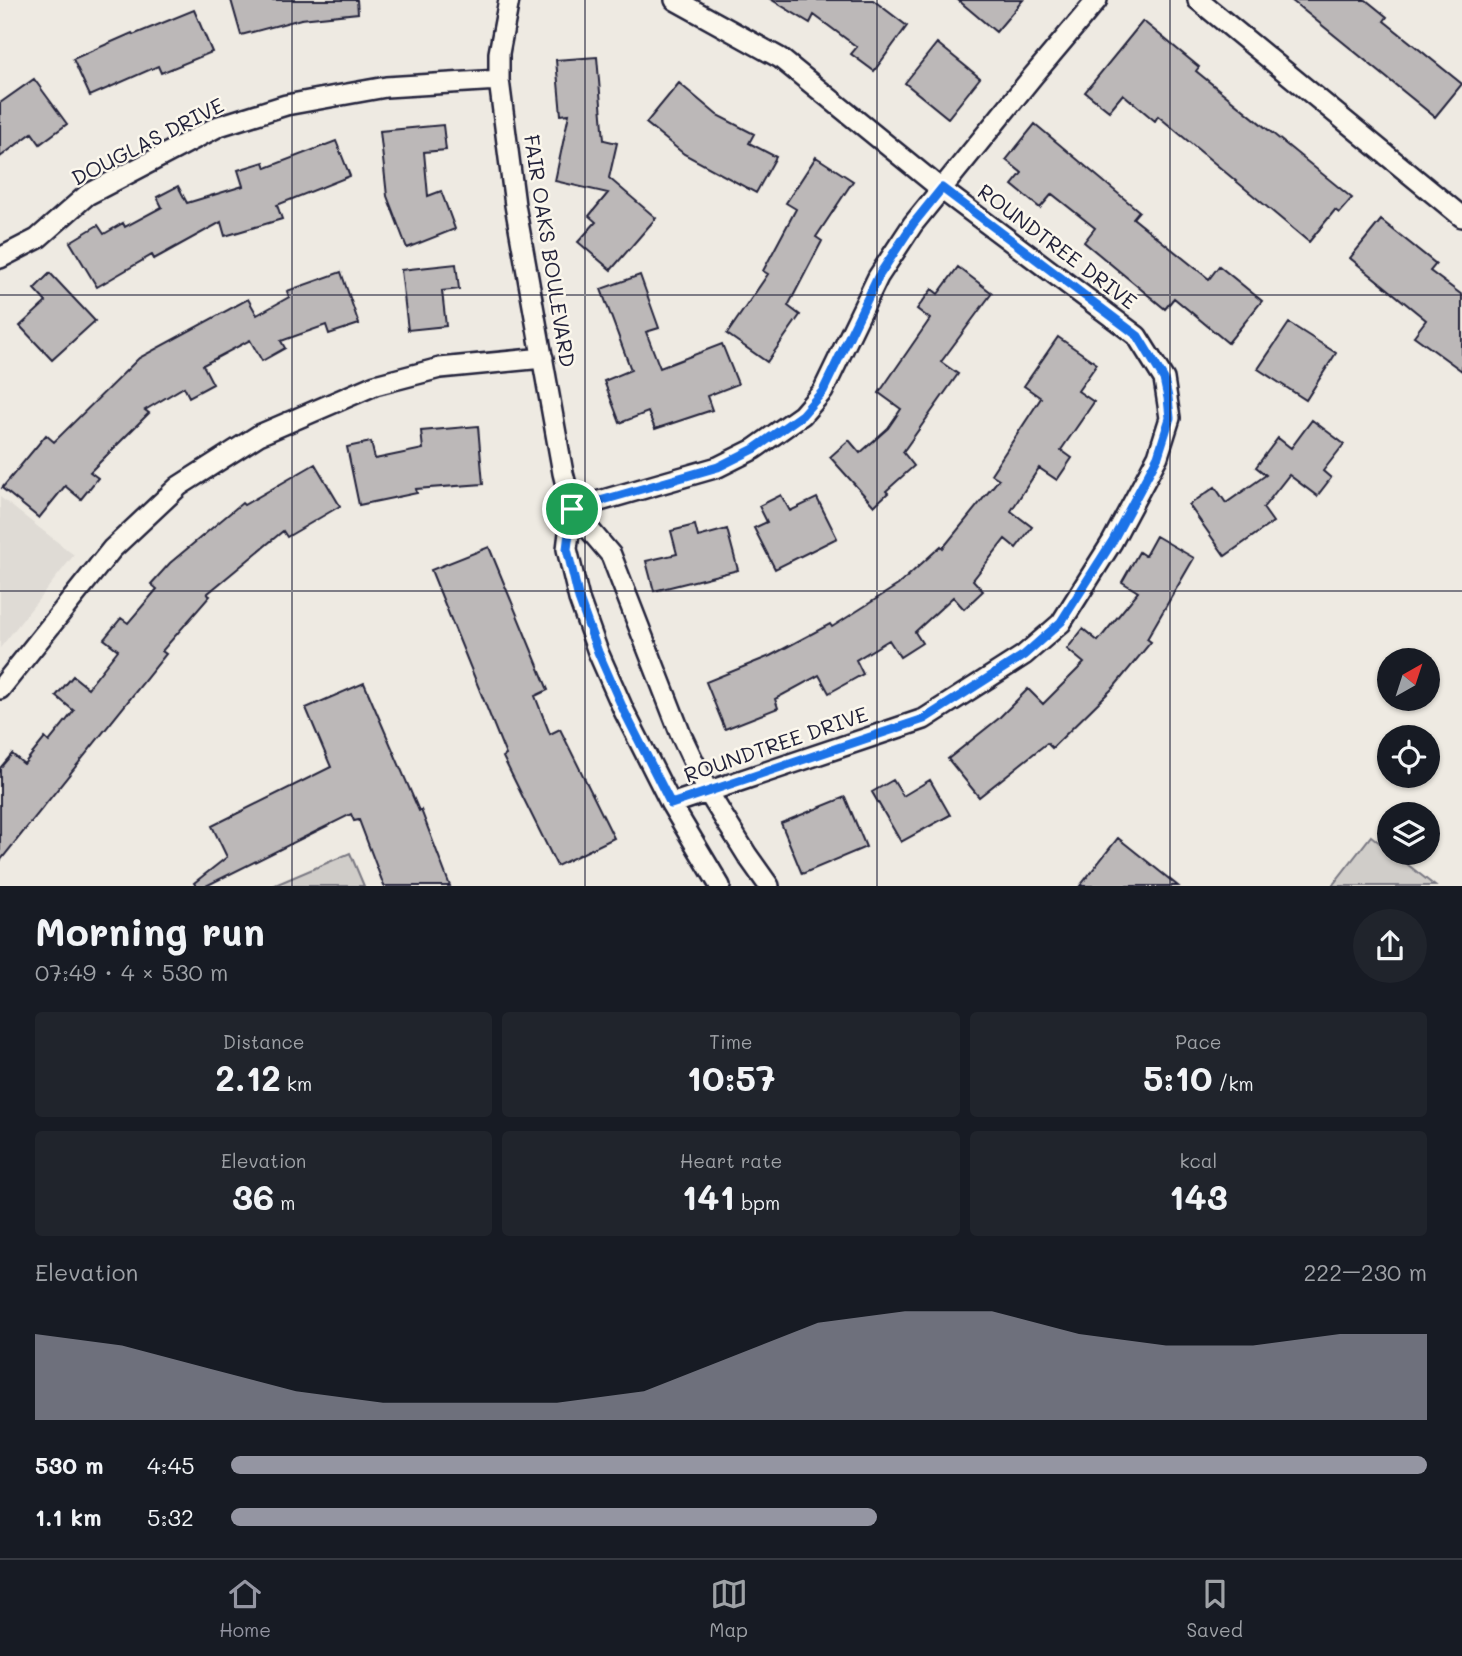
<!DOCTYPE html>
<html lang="en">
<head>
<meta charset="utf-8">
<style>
  :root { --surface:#171b24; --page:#20242c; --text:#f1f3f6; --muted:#9ea1a6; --line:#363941; --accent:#9495a2 }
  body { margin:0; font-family:Mali,sans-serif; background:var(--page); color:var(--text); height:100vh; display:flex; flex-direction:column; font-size:26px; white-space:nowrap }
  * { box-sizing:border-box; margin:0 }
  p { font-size:23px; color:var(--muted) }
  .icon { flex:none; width:38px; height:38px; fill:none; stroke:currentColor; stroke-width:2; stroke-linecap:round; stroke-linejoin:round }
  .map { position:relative; height:886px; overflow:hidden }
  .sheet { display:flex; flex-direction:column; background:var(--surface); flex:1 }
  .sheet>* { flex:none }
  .needle { width:46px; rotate:39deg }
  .buttons { position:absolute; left:1377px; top:648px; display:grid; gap:14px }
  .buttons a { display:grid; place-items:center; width:63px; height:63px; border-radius:50%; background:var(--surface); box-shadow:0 2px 5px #0004; font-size:35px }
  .pin { position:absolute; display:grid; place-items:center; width:60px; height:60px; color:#fff; margin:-30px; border:4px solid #fff; border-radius:50%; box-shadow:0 2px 7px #0007 }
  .round { display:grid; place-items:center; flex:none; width:74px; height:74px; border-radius:37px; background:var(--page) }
  .summary { display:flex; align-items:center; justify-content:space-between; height:119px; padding:0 35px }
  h1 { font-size:38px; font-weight:700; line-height:52px }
  .figures { display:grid; grid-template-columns:repeat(3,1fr); gap:10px; height:119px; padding:7px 35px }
  .figures div { display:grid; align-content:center; border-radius:7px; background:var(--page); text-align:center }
  .figures b { font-size:35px; font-weight:700 }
  .figures small { font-size:19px; font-weight:400 }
  .figures p { font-size:19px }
  .chart { height:196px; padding:14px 35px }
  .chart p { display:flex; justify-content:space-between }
  .chart svg { width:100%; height:126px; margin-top:7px; fill:var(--accent); opacity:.7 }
  ul { padding:0 35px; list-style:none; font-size:23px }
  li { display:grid; grid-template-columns:112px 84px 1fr; align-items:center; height:52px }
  li i { height:18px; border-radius:9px; background:var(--accent) }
  .dock { display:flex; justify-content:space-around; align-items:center; height:98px; border-top:2px solid var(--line); background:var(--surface); font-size:19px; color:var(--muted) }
  .dock a { display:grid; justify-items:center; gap:4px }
  .dock .current { color:var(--accent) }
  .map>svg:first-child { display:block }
  .built { fill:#dfdbd5 }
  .green { fill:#d0cdc9; stroke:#797882; stroke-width:2 }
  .building { fill:#bcb8b8; stroke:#22223b; stroke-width:2 }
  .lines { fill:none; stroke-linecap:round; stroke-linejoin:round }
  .street-casing { stroke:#22223b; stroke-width:24 }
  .street { stroke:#fbf7ec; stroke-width:19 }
  .route-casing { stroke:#fff; stroke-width:14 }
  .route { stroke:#1a73e8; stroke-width:9 }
  .grid { fill:none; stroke:#22223b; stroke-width:2; stroke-opacity:0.55 }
  .labels { text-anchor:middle; stroke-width:5; stroke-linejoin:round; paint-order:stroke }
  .street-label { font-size:21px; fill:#22223b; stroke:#fbf7ec }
</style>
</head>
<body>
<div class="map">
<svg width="1462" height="886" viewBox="0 0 1462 886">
  <rect width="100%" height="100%" fill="#eeeae2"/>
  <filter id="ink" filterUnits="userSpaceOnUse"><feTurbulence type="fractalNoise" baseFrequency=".0143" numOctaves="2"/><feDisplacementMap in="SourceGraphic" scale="14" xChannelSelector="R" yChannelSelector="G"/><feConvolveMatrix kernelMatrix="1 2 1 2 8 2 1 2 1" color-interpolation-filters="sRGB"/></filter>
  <g filter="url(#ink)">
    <path class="built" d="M 0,497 L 74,555 L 0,648 Z"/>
    <path class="green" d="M 1371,836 L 1435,886 L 1332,886 Z
      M 350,853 L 364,886 L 273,886 Z"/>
    <path class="building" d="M 231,0 L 357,0 L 358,13 L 301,19 L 241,35 Z
      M 772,0 L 873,0 L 907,26 L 874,71 L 851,54 L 857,47 L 814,15 L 810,23 Z
      M 958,0 L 1023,0 L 996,32 Z
      M 1291,0 L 1366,0 L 1387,17 L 1384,21 L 1462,84 L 1435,117 Z
      M 194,10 L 212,52 L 161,73 L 158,66 L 90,96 L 73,59 L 132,33 L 133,35 Z
      M 1143,21 L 1199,67 L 1196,71 L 1352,198 L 1339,213 L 1335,210 L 1309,242 L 1158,116 L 1155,121 L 1123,94 L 1109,111 L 1085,92 Z
      M 937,43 L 980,78 L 948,118 L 905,83 Z
      M 597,57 L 604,140 L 617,143 L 609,178 L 656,218 L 611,270 L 578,242 L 596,222 L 589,216 L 608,193 L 555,181 L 569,114 L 561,115 L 556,60 Z
      M 34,79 L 67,124 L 40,144 L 32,133 L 0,157 L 0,103 Z
      M 679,83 L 717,115 L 754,134 L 749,143 L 776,157 L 756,193 L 684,154 L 646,123 Z
      M 1035,124 L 1139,211 L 1133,218 L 1209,279 L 1219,266 L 1262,301 L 1228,343 L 1174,298 L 1165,309 L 1084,242 L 1095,228 L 1052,194 L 1040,208 L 1012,185 L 1022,173 L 1006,160 Z
      M 443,125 L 446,150 L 424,152 L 428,196 L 441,191 L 455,229 L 407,248 L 387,196 L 380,131 Z
      M 336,141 L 350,176 L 277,205 L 282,219 L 225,236 L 221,222 L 154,259 L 152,255 L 97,287 L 70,242 L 98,225 L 104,234 L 123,223 L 125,227 L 162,207 L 157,197 L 178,186 L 187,203 L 243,186 L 238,170 L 264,162 L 266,168 Z
      M 816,157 L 853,181 L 816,237 L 822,241 L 788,306 L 800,315 L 767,362 L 727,334 L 768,274 L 763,271 L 796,209 L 786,203 Z
      M 1381,220 L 1436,264 L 1430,271 L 1462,295 L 1462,371 L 1414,336 L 1426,320 L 1350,258 Z
      M 456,264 L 459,289 L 442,291 L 446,326 L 408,330 L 401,270 Z
      M 958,267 L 992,293 L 941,362 L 958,374 L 903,452 L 914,466 L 886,491 L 888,493 L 874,506 L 830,457 L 849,440 L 860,453 L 888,428 L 901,409 L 879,393 L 930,319 L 917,309 L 932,289 L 938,294 Z
      M 341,272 L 359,324 L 329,334 L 326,325 L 281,341 L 285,348 L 262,361 L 250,340 L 203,365 L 213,384 L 189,397 L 184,387 L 145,410 L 149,413 L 90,472 L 98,478 L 81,499 L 65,486 L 39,518 L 2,488 L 46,435 L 54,442 L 139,358 L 248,299 L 257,315 L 289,297 L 287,291 Z
      M 50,273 L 95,321 L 52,360 L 20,326 L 46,302 L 34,289 Z
      M 640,275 L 659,328 L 646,332 L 660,368 L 722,344 L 738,384 L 707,396 L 712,410 L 655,429 L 648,412 L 620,423 L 604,381 L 631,370 L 601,289 Z
      M 1289,323 L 1336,353 L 1306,400 L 1258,369 Z
      M 1058,337 L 1097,364 L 1078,391 L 1094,402 L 1061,450 L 1072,458 L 1057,480 L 1039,468 L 1011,511 L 1032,527 L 1016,548 L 1005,539 L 973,580 L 983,591 L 964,609 L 953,597 L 915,632 L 922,643 L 900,657 L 889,640 L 856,660 L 863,674 L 829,693 L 819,675 L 775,699 L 778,708 L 725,729 L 706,682 L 770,656 L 830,624 L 832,627 L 898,585 L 941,546 L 943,548 L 999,479 L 991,474 L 1041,398 L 1024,386 Z
      M 1312,420 L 1344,444 L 1323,471 L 1331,478 L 1317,496 L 1289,475 L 1263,508 L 1273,522 L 1225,556 L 1189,505 L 1215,487 L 1226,503 L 1266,475 L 1256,467 L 1278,438 L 1291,448 Z
      M 478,426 L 483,484 L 416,489 L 417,493 L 359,505 L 347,447 L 371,442 L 375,459 L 423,449 L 421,431 Z
      M 315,464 L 340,506 L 287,537 L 283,531 L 207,594 L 210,596 L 162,651 L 166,654 L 0,861 L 0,768 L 12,754 L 24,764 L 45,738 L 49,742 L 74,711 L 56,696 L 73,676 L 88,688 L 118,650 L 104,639 L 121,618 L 128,623 L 157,589 L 151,584 L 170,563 L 242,503 L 244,505 Z
      M 781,495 L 790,511 L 817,498 L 837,538 L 775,569 L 754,528 L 767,522 L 759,506 Z
      M 695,525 L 698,537 L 727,529 L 738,570 L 654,591 L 646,561 L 677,554 L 671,531 Z
      M 1156,536 L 1194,558 L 1147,639 L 1151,642 L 1114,687 L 1052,748 L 1047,743 L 979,797 L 948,759 L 998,719 L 1028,689 L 1043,704 L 1084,663 L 1067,649 L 1083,629 L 1098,641 L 1138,592 L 1122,582 L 1139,552 L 1145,556 Z
      M 489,547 L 548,690 L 535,696 L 550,734 L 560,729 L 614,838 L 557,866 L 503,757 L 506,755 L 431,570 Z
      M 364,683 L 419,811 L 421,810 L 450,886 L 384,886 L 359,820 L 354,821 L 351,814 L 206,886 L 196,886 L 194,883 L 227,857 L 212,826 L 331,767 L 306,708 Z
      M 893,780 L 903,796 L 930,780 L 950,815 L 901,842 L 872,792 Z
      M 845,797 L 866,847 L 802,874 L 781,823 Z
      M 1118,838 L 1178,886 L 1080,886 Z"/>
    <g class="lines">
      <defs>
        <path id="street" d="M 509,0 L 499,53 L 499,80 L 515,205 L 563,473 L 572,509 L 567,549 L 579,599 L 598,652 L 624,711 L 671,804 L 720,886
          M 1198,0 L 1462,217
          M 0,258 L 37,239 L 87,195 L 219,126 L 286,105 L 386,87 L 499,80
          M 572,509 L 718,467 L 754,449 L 802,415 L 823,391 L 878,277 L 913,224 L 1033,76 L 1097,0
          M 572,509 L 611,555 L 681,735 L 708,792 L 747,855 L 769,886
          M 0,689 L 112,549 L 179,486 L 259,435 L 375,385 L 440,368 L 543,358
          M 671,804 L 924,719 L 1024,655 L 1061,623 L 1112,542 L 1158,456 L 1170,418 L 1164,379 L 1137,336 L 941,189 L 780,58 L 675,0"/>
      </defs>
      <use href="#street" class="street-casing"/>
      <use href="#street" class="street"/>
    </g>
  </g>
  <g class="lines" filter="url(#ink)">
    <defs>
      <path id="route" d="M 942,188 L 1138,336 L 1164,379 L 1168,398 L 1170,418 L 1158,456 L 1112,542 L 1061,622 L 1024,655 L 924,719 L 671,804 L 624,711 L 598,652 L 579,599 L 567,549 L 572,509 L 718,467 L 754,449 L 802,415 L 823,391 L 878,277 L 913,224 Z"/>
    </defs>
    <use href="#route" class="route-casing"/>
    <use href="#route" class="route"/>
  </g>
  <path class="grid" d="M 292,0 L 292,886M 585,0 L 585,886M 877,0 L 877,886M 1170,0 L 1170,886M 0,295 L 1462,295M 0,591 L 1462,591"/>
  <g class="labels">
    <g class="street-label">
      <text transform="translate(148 142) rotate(-27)" y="7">DOUGLAS DRIVE</text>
      <text transform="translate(1057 247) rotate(37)" y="7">ROUNDTREE DRIVE</text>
      <text transform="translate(549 251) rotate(81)" y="7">FAIR OAKS BOULEVARD</text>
      <text transform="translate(776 745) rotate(-19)" y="7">ROUNDTREE DRIVE</text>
    </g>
  </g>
</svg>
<div class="buttons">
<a><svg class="needle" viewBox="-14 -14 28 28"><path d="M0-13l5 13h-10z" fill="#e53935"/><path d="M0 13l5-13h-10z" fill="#9ea1a6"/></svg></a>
<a><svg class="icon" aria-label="locate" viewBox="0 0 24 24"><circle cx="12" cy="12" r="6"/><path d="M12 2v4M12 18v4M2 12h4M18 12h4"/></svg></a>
<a><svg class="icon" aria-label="layers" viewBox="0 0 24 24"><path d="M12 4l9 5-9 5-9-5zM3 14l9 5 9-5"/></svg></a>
</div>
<div class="pin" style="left:572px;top:509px;background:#1e9e55"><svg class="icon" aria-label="arrive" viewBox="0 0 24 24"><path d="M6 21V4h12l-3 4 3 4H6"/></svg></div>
</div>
<section class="sheet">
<div class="summary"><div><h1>Morning run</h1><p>07:49 · 4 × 530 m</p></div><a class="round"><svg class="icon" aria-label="share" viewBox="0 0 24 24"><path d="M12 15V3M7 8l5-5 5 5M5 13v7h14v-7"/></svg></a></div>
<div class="figures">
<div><p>Distance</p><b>2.12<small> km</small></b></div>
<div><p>Time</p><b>10:57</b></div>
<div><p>Pace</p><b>5:10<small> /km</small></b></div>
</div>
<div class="figures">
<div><p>Elevation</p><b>36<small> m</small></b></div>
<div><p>Heart rate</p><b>141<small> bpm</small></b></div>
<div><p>kcal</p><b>143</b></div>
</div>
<div class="chart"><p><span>Elevation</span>222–230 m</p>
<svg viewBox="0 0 160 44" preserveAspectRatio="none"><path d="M0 44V14L10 18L20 26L30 34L40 38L50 38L60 38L70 34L80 22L90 10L100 6L110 6L120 14L130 18L140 18L150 14L160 14V44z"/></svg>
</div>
<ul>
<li><b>530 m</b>4:45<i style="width:100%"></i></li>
<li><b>1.1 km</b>5:32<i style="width:54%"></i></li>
</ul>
</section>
<nav class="dock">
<a class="current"><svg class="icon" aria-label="home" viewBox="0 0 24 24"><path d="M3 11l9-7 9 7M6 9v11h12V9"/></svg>Home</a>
<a><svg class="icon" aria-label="map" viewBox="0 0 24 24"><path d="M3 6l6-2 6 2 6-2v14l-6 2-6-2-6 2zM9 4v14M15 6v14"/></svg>Map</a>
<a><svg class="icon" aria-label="saved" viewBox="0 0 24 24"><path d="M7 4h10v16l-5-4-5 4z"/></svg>Saved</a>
</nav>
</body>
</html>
